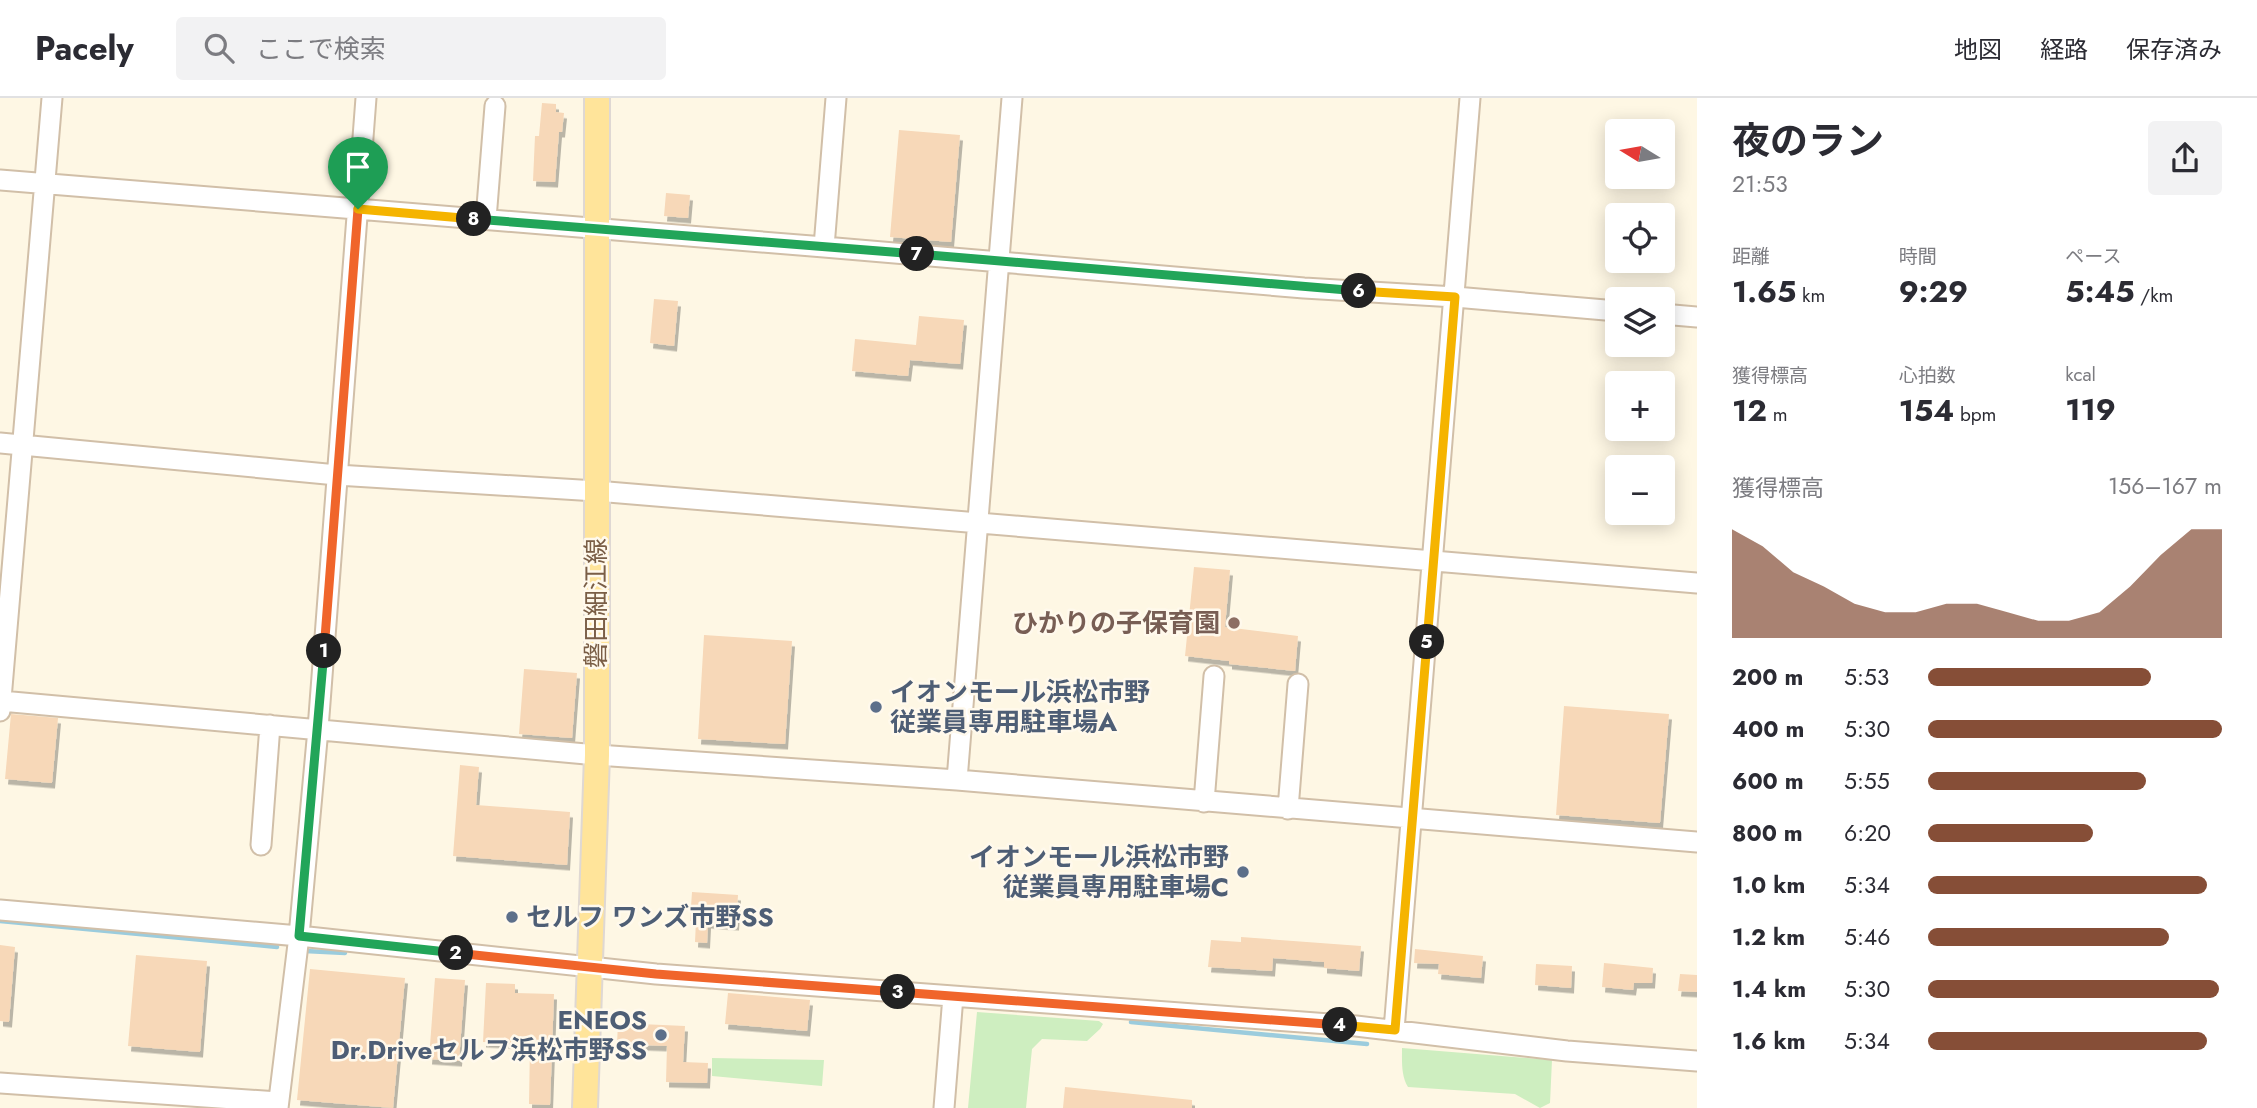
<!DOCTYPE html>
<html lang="ja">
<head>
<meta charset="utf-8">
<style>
  :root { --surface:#fff; --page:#f2f2f3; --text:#2b2b33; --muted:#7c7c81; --line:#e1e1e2; --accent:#864e37 }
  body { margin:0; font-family:Jost,"Noto Sans JP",sans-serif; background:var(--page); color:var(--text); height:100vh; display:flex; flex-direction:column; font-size:26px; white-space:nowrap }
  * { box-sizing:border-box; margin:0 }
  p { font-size:23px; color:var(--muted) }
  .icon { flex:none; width:38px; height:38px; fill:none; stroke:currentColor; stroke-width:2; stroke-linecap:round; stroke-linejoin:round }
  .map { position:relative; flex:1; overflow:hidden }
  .panel { display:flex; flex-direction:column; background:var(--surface); width:560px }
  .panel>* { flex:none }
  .needle { width:46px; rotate:281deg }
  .controls { position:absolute; left:1605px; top:21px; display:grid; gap:14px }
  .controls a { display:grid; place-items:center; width:70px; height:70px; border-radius:7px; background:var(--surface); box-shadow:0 4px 18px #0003; font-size:35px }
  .pin { position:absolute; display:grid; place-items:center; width:60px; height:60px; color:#fff; margin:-72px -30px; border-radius:50% 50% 50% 0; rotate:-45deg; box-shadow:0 0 7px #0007 }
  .pin .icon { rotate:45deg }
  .km { position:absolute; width:35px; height:35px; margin:-18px; border-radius:50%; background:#222; color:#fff; font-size:19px; line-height:35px; text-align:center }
  .round { display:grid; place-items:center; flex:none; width:74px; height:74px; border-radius:7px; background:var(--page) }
  .headline { display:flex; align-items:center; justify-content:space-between; height:119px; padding:0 35px }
  h1 { font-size:38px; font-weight:700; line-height:52px }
  .figures { display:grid; grid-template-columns:repeat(3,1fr); gap:10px; height:119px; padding:7px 35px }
  .figures div { display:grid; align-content:center }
  .figures b { font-size:30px; font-weight:700 }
  .figures small { font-size:19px; font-weight:400 }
  .figures p { font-size:19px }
  .chart { height:196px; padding:14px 35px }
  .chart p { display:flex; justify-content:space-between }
  .chart svg { width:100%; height:126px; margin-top:7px; fill:var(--accent); opacity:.7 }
  ul { padding:0 35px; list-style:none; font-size:23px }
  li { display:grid; grid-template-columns:112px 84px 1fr; align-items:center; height:52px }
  li i { height:18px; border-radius:9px; background:var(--accent) }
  header { display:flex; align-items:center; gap:42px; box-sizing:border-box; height:98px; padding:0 35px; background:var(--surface); border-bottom:2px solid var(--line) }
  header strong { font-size:33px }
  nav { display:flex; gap:38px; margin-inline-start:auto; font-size:24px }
  .search { width:490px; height:63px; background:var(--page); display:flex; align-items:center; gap:18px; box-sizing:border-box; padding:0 24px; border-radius:7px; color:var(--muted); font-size:26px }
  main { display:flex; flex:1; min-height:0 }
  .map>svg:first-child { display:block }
  .green { fill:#ceeec0 }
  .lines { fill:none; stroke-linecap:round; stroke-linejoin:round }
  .stream { stroke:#9bccdd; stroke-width:4.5 }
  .building { fill:#f7d8b8; filter:url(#shadow) }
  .minor-casing { stroke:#d1bfa8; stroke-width:23 }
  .major-casing { stroke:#dfd8d3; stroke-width:28 }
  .minor { stroke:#fff; stroke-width:19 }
  .major { stroke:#ffe49a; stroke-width:24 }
  .split-1-casing { stroke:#fff; stroke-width:14 }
  .split-2-casing { stroke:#fff; stroke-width:14 }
  .split-3-casing { stroke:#fff; stroke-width:14 }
  .split-4-casing { stroke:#fff; stroke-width:14 }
  .split-5-casing { stroke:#fff; stroke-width:14 }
  .split-6-casing { stroke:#fff; stroke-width:14 }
  .split-7-casing { stroke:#fff; stroke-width:14 }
  .split-8-casing { stroke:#fff; stroke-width:14 }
  .split-9-casing { stroke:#fff; stroke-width:14 }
  .split-1 { stroke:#f0652b; stroke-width:9 }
  .split-2 { stroke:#22a559; stroke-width:9 }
  .split-3 { stroke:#f0652b; stroke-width:9 }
  .split-4 { stroke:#f0652b; stroke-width:9 }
  .split-5 { stroke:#f5b400; stroke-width:9 }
  .split-6 { stroke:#f5b400; stroke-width:9 }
  .split-7 { stroke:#22a559; stroke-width:9 }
  .split-8 { stroke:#22a559; stroke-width:9 }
  .split-9 { stroke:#f5b400; stroke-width:9 }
  .education-dot { fill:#8d6e63; stroke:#fff9ec; stroke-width:2.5 }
  .service-dot { fill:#5c6f8a; stroke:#fff9ec; stroke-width:2.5 }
  .labels { text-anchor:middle; stroke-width:5; stroke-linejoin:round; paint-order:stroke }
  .street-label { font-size:26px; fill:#7a5e46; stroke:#fff9ec }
  .education-label { font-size:26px; font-weight:bold; fill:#785e54; stroke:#fff9ec; text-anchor:end }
  .service-label { font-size:26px; font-weight:bold; fill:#4e5e75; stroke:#fff9ec; text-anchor:start }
</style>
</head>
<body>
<header>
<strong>Pacely</strong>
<div class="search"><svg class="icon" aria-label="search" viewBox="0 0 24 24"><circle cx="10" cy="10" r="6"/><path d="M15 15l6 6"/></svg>ここで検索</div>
<nav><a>地図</a><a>経路</a><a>保存済み</a></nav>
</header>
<main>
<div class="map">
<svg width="1697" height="1010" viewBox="0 0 1697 1010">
  <defs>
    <filter id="shadow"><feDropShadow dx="3" dy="5.5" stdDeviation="0" flood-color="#0004"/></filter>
  </defs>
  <rect width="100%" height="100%" fill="#fef7e4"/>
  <path class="green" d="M 977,914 L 1099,923 L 1103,926 L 1100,931 L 1087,943 L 1042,941 L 1032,951 L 1026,1010 L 968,1010 Z
    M 1402,950 L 1552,962 L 1550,1005 L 1540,1010 L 1515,996 L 1408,989 C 1401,978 1402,963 1402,950 Z
    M 712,960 L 824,962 L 822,988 L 712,978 Z"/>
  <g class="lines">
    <path class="stream" d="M 0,823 L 277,849
      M 305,853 L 345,855
      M 1131,924 L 1367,946"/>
  </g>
  <path class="building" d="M 542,5 L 556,6 L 556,14 L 564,15 L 562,34 L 559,34 L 555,84 L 533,83 L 535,38 L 539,38 Z
    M 899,32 L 960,37 L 951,144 L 890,139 Z
    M 666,95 L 690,97 L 688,120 L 664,118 Z
    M 654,201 L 678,203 L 674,248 L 650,245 Z
    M 919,218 L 964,222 L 960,266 L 910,262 L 908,278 L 852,273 L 855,241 L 916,247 Z
    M 1194,469 L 1230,472 L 1225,529 L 1298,538 L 1295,573 L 1229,566 L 1229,563 L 1185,558 Z
    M 704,537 L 792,543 L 785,646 L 698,641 Z
    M 524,571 L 577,575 L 572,640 L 519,636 Z
    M 1564,608 L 1669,616 L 1660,725 L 1556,717 Z
    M 11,616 L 58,620 L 52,685 L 5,681 Z
    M 460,667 L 479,669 L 476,707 L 570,714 L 567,767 L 453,758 Z
    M 692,794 L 738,797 L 736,827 L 708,825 L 707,845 L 695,844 L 696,823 L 690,823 Z
    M 1241,839 L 1361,848 L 1359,873 L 1324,870 L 1324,864 L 1273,860 L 1272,873 L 1208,869 L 1211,842 L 1241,844 Z
    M 0,847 L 15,849 L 9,924 L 0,923 Z
    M 1415,851 L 1483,858 L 1481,880 L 1438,876 L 1439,866 L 1414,865 Z
    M 136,857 L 207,863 L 200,954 L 128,948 Z
    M 1604,865 L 1653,870 L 1652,885 L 1634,885 L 1633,892 L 1602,889 Z
    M 1536,866 L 1572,868 L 1571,890 L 1535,887 Z
    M 310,871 L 405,880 L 393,1010 L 297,1002 Z
    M 1680,876 L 1697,877 L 1697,894 L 1678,893 Z
    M 435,880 L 465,882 L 459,963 L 429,961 Z
    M 486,885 L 515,886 L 515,895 L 554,896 L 550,1007 L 529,1006 L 530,946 L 483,944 Z
    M 728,895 L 810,902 L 807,933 L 725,926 Z
    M 618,925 L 685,928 L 683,964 L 708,965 L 707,985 L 666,984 L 667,948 L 617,946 Z
    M 1065,989 L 1192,1002 L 1192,1010 L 1063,1010 Z"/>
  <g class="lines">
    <defs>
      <path id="minor" d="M 0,82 L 824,149 L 1304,190 L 1455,199 L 1617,213
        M 486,121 L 495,8
        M 824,149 L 836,0
        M 1662,216 L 1697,219
        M 0,345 L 337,377 L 596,393 L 1697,485
        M 1,603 L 597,657 L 957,682 L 1697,744
        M 0,613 L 52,0
        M 957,682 L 1012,0
        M 1204,704 L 1214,578
        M 1288,711 L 1298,586
        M 261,747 L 270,627
        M 0,812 L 299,838 L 656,876 L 1356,928 L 1567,953 L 1697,963
        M 1394,932 L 1470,0
        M 0,985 L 278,1004
        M 278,1010 L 299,838 L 318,631 L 366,0
        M 944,1010 L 953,898"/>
      <path id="major" d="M 585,1010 L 597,657 L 597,0"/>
    </defs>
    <use href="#minor" class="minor-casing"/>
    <use href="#major" class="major-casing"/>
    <use href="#minor" class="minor"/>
    <use href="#major" class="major"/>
  </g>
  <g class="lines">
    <defs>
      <path id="split-1" d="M 324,553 L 358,111"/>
      <path id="split-2" d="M 324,553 L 299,838 L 456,855"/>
      <path id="split-3" d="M 456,855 L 656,876 L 898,894"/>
      <path id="split-4" d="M 898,894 L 1340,927"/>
      <path id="split-5" d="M 1340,927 L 1395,932 L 1427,544"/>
      <path id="split-6" d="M 1359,193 L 1455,199 L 1427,544"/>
      <path id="split-7" d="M 917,156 L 1359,193"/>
      <path id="split-8" d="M 474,121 L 917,156"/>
      <path id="split-9" d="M 358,111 L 474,121"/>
    </defs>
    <use href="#split-1" class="split-1-casing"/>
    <use href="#split-2" class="split-2-casing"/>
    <use href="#split-3" class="split-3-casing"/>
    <use href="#split-4" class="split-4-casing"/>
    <use href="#split-5" class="split-5-casing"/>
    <use href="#split-6" class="split-6-casing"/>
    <use href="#split-7" class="split-7-casing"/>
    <use href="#split-8" class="split-8-casing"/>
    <use href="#split-9" class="split-9-casing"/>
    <use href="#split-1" class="split-1"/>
    <use href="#split-2" class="split-2"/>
    <use href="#split-3" class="split-3"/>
    <use href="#split-4" class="split-4"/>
    <use href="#split-5" class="split-5"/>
    <use href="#split-6" class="split-6"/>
    <use href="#split-7" class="split-7"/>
    <use href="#split-8" class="split-8"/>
    <use href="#split-9" class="split-9"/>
  </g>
  <circle class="education-dot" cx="1234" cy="525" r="7"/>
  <g class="service-dot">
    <circle cx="876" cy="609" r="7"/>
    <circle cx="1243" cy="774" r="7"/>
    <circle cx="512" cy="819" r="7"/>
    <circle cx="661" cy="937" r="7"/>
  </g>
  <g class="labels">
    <g class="street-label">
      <text transform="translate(596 505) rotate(-90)" y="9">磐田細江線</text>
    </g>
    <g class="education-label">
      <text x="1220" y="534">ひかりの子保育園</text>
    </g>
    <g class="service-label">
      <text x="890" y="603">イオンモール浜松市野<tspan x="890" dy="30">従業員専用駐車場A</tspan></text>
      <text x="1229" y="768" text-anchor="end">イオンモール浜松市野<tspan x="1229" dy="30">従業員専用駐車場C</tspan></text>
      <text x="526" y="828">セルフ ワンズ市野SS</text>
      <text x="647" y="931" text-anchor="end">ENEOS<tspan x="647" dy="30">Dr.Driveセルフ浜松市野SS</tspan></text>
    </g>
  </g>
</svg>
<div class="controls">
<a><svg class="needle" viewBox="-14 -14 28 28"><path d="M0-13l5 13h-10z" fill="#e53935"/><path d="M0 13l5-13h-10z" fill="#7c7c81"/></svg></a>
<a><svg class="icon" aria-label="locate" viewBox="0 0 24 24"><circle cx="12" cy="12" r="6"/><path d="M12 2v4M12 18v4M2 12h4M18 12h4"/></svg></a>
<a><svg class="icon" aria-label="layers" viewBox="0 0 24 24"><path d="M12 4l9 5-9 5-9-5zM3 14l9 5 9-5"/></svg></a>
<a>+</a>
<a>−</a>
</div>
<div class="pin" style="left:358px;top:111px;background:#1e9e55"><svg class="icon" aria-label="arrive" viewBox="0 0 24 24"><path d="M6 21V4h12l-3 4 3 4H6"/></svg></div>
<b class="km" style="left:324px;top:553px">1</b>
<b class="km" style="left:456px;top:855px">2</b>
<b class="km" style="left:898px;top:894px">3</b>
<b class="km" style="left:1340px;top:927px">4</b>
<b class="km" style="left:1427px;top:544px">5</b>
<b class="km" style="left:1359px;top:193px">6</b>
<b class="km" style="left:917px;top:156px">7</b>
<b class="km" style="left:474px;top:121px">8</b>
</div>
<section class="panel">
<div class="headline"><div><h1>夜のラン</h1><p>21:53</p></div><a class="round"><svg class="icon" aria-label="share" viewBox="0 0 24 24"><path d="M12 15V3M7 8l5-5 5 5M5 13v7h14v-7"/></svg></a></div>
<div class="figures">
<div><p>距離</p><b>1.65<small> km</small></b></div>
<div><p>時間</p><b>9:29</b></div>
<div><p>ペース</p><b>5:45<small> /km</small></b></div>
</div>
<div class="figures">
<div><p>獲得標高</p><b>12<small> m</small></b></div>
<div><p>心拍数</p><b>154<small> bpm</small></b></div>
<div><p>kcal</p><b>119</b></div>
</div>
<div class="chart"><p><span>獲得標高</span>156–167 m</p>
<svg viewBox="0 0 160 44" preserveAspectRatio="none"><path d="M0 44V6L10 12L20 21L30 26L40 32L50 35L60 35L70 32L80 32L90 35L100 38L110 38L120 35L130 26L140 15L150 6L160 6V44z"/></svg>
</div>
<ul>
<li><b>200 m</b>5:53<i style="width:76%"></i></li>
<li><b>400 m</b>5:30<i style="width:100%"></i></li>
<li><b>600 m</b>5:55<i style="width:74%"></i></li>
<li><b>800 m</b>6:20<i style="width:56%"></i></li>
<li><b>1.0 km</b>5:34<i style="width:95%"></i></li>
<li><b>1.2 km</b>5:46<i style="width:82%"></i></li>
<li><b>1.4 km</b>5:30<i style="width:99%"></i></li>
<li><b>1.6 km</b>5:34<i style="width:95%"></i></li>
</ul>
</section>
</main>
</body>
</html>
